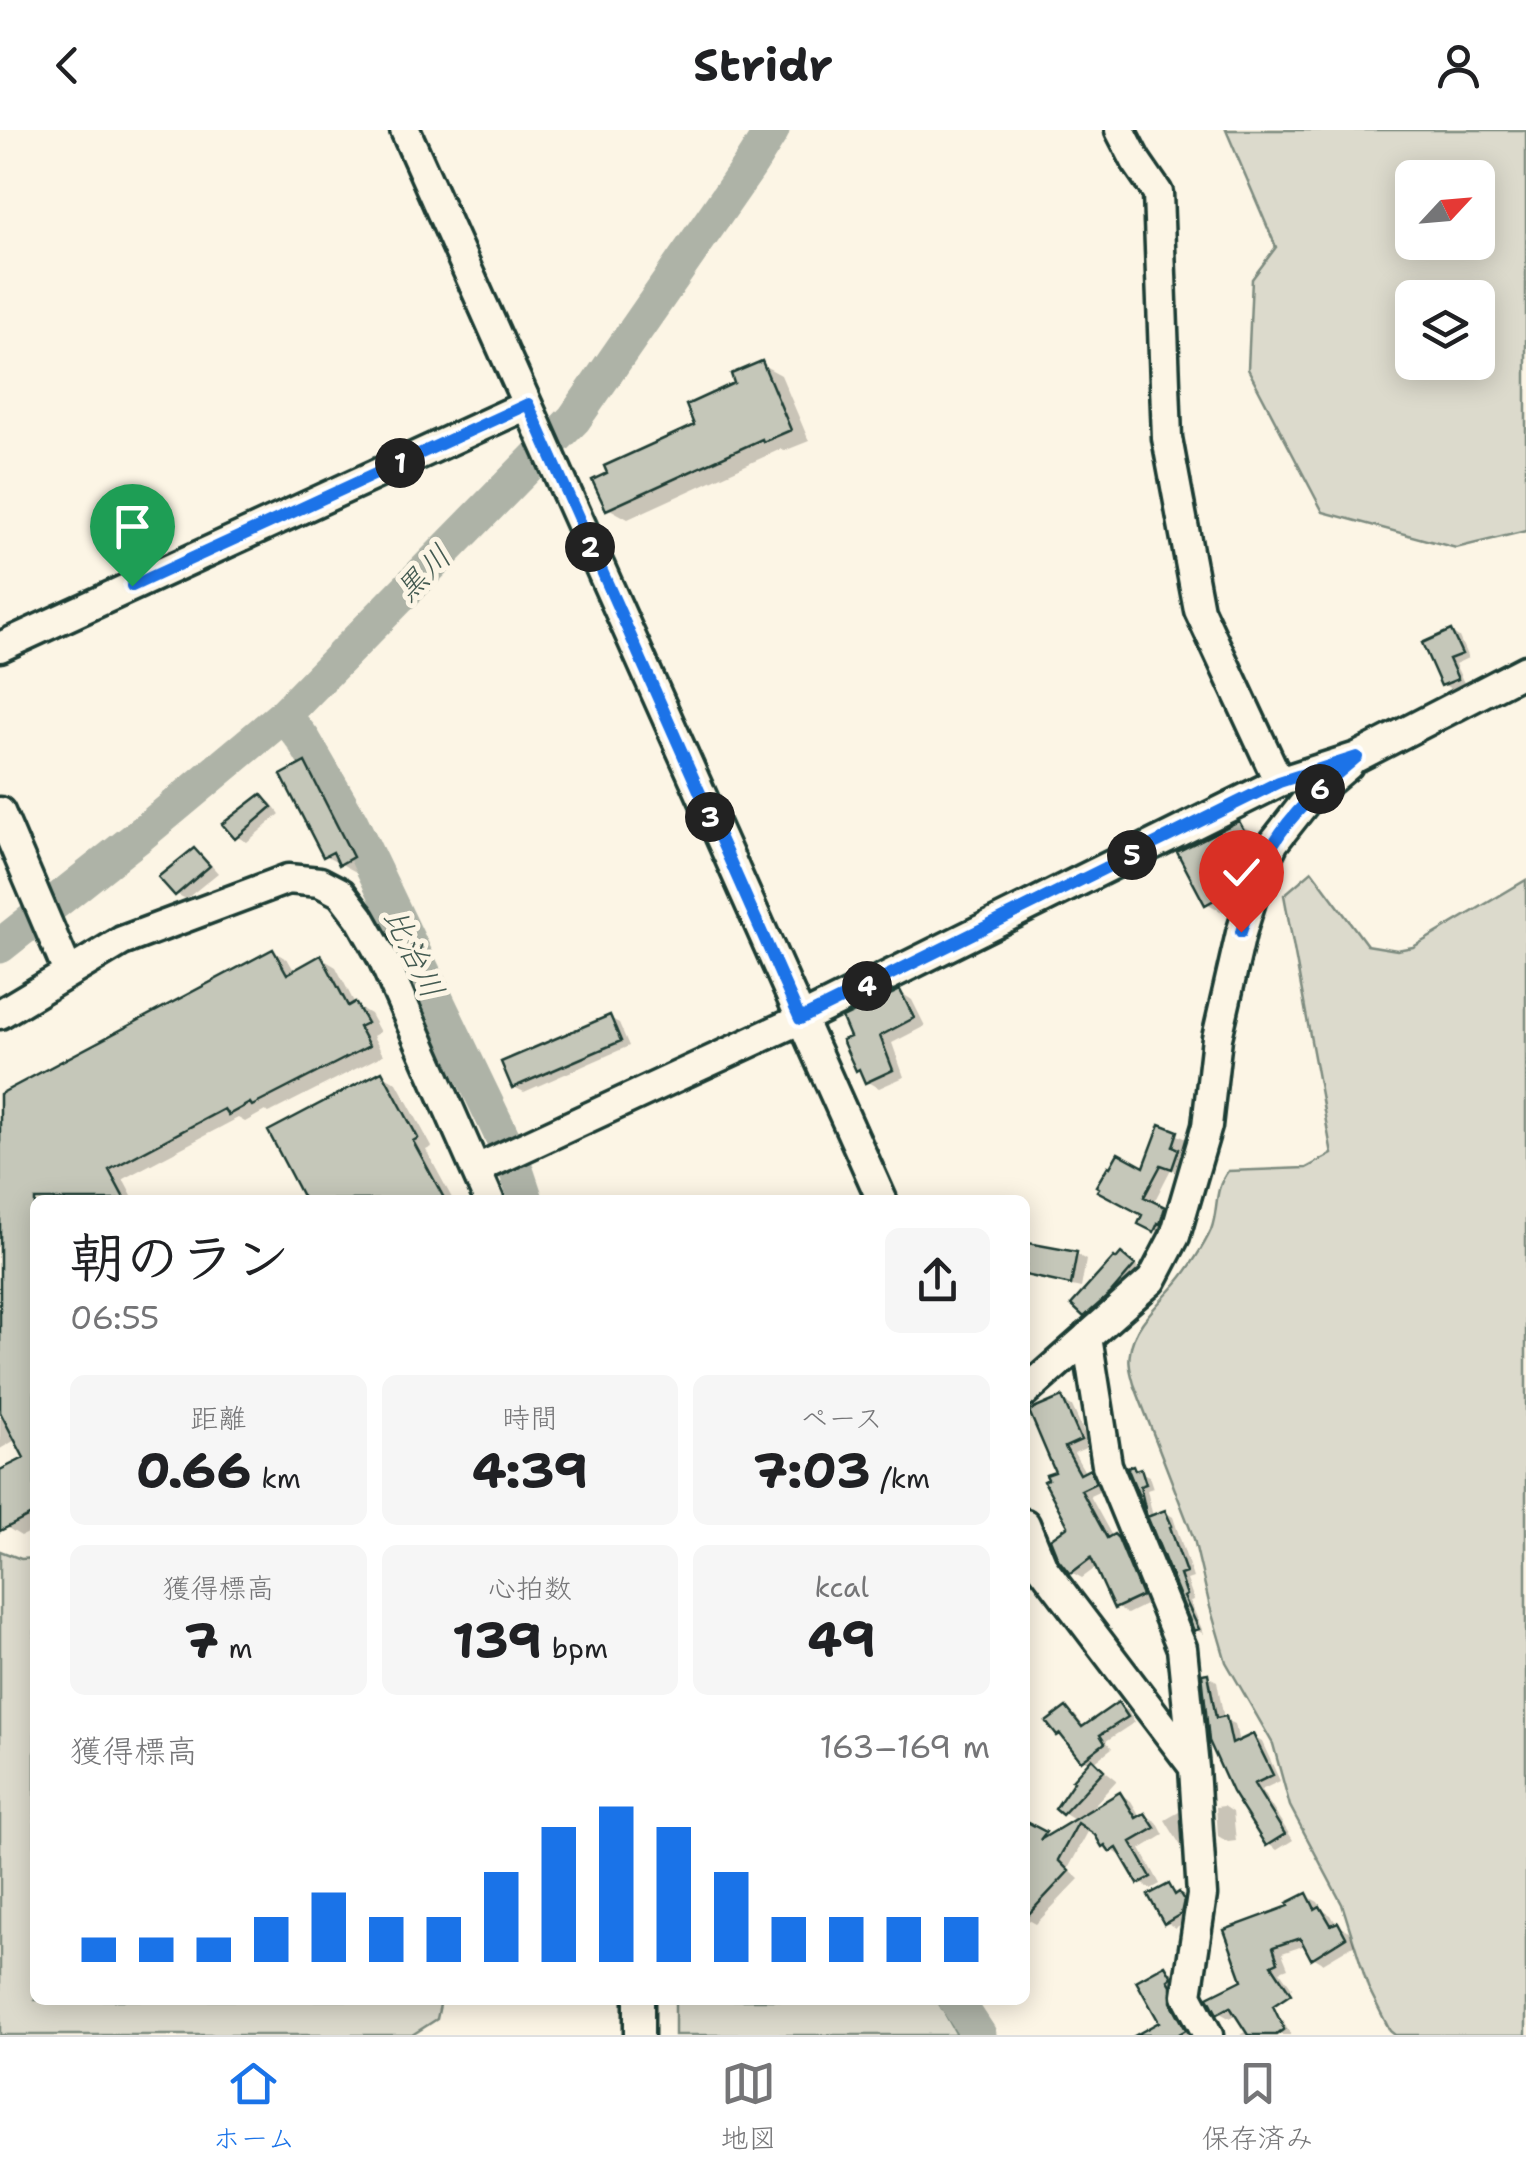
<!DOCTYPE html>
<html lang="ja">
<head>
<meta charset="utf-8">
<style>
  :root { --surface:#fff; --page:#f6f6f6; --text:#202124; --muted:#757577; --line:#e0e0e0; --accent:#1a73e8 }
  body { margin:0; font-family:"Shantell Sans","Klee One",sans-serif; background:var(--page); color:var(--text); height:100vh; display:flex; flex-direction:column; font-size:38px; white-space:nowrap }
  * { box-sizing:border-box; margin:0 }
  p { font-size:32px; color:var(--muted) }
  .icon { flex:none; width:55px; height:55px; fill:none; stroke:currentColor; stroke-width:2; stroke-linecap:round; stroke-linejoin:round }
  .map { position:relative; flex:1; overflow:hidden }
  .details { position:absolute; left:30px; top:1065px; width:1000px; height:810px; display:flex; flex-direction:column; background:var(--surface); border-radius:15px; box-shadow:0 5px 25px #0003 }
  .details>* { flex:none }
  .needle { width:65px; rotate:64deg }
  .controls { position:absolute; left:1395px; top:30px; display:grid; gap:20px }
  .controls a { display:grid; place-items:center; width:100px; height:100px; border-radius:15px; background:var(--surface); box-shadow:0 5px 25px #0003; font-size:50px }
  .pin { position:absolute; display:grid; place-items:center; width:85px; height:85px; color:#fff; margin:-102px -42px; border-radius:50% 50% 50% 0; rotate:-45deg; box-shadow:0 0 10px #0007 }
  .pin .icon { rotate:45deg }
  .km { position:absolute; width:50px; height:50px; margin:-25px; border-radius:50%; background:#222; color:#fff; font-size:28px; line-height:50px; text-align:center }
  .round { display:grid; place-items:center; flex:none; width:105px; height:105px; border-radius:15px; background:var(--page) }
  .headline { display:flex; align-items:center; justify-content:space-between; height:170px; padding:0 40px }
  h1 { font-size:55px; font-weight:700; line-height:75px }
  .stats { display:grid; grid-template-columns:repeat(3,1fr); gap:15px; height:170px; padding:10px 40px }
  .stats div { display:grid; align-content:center; border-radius:15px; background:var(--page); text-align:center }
  .stats b { font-size:50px; font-weight:700 }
  .stats small { font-size:28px; font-weight:400 }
  .stats p { font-size:28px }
  .chart { height:280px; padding:20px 40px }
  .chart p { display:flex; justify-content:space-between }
  .chart svg { width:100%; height:180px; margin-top:10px; stroke:var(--accent); stroke-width:6 }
  header { display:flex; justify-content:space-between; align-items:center; height:130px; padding:0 40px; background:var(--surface); font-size:45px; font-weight:700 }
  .menu { display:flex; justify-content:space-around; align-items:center; height:140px; border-top:2px solid var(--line); background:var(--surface); font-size:28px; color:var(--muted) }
  .menu a { display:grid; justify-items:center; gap:5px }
  .menu .current { color:var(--accent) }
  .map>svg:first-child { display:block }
  .green { fill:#dcdacc; stroke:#7e8c80; stroke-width:2.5; fill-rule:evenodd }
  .shadow { fill:#0003 }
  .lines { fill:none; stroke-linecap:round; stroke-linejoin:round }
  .river { stroke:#aeb3a7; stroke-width:35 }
  .building { fill:#c5c7b9; stroke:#1f3d34; stroke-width:2.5 }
  .minor-casing { stroke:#1f3d34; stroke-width:35 }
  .minor { stroke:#fcf5e5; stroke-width:28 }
  .route-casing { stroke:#fff; stroke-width:20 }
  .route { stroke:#1a73e8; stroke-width:12 }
  .labels { text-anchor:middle; stroke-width:10; stroke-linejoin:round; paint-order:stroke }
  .water-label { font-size:32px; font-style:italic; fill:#435a51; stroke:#fcf5e5 }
</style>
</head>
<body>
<header><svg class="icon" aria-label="back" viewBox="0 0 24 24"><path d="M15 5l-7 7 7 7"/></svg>Stridr<svg class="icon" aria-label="person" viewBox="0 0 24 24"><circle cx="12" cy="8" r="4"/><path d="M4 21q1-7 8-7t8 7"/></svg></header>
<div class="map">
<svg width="1526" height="1905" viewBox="0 0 1526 1905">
  <rect width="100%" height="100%" fill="#fcf5e5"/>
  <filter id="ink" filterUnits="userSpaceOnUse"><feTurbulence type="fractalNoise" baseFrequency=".01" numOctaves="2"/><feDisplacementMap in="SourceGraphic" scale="20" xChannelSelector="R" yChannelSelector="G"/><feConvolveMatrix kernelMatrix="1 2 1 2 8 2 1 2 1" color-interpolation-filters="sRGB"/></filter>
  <g filter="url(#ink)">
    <path class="green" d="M 1226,0 L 1526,0 L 1526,401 L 1456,418 L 1323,382 L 1248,239 L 1252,149 L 1276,117 ZM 1412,48 L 1478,48 L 1478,112 L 1412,112 ZM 1412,168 L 1478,168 L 1478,232 L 1412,232 Z
      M 1312,741 L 1367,815 L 1397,820 L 1413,817 L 1526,750 L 1526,1905 L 1395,1905 L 1390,1901 L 1368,1857 L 1342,1774 L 1290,1676 L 1273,1614 L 1226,1532 L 1210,1477 L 1194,1409 L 1134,1254 C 1131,1243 1128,1233 1130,1223 C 1133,1195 1160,1173 1177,1153 C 1188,1140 1204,1116 1211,1100 C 1219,1079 1213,1061 1228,1041 L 1306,1038 L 1332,1024 L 1284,765 Z
      M 0,1421 L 21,1429 L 35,1428 L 35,1870 L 441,1870 L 437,1889 L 412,1905 L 0,1905 Z
      M 675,1870 L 937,1870 L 957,1905 L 675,1905 Z"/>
    <path class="shadow" d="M 761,234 L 781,245 L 809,311 L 784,321 L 781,319 L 628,389 L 608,378 L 738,254 Z
      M 1451,502 L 1459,507 L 1468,528 L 1455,534 L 1464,553 L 1451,559 L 1443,554 Z
      M 305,635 L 320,644 L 367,736 L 356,742 L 325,725 Z
      M 261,667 L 271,673 L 280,684 L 247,712 L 237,707 Z
      M 1239,694 L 1255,703 L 1260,712 L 1247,719 L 1251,727 L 1241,733 L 1246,742 L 1233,750 L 1237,757 L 1230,761 L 1236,774 L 1222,782 L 1207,773 L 1181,723 Z
      M 194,721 L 203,726 L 218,743 L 186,769 L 176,764 Z
      M 273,821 L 288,830 L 295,842 L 321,828 L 336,837 L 356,876 L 370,884 L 380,902 L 373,906 L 383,925 L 269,983 L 265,981 L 245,992 L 238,988 L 123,1049 L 134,1070 L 35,1070 L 35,1399 L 21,1406 L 6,1397 L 0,1386 L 0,1343 L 27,1329 L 17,1309 L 0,1319 L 0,967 Z
      M 900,862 L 912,870 L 925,896 L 892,913 L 904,947 L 879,958 L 867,951 L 863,942 L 857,939 Z
      M 610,888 L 619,893 L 629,916 L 524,962 L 514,957 Z
      M 382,944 L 397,953 L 432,1017 L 426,1020 L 453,1070 L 307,1070 Z
      M 1162,998 L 1187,1009 L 1182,1023 L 1188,1027 L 1182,1043 L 1171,1039 L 1153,1074 L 1174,1085 L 1165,1105 L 1141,1093 L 1145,1084 L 1100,1060 L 1145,1040 Z
      M 1030,1116 L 1076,1124 L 1086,1130 L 1081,1158 L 1035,1148 L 1025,1143 Z
      M 1122,1127 L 1148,1145 L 1101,1193 L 1085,1185 Z
      M 1061,1270 L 1072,1276 L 1090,1316 L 1074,1323 L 1086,1344 L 1090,1342 L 1100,1348 L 1105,1359 L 1090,1366 L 1113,1408 L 1125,1414 L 1151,1472 L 1127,1484 L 1116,1477 L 1098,1436 L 1082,1448 L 1071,1442 L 1072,1396 L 1059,1343 Z
      M 1130,1338 L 1149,1346 L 1153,1358 L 1147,1360 L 1153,1387 L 1165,1382 L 1173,1387 L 1193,1448 L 1187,1450 L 1194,1470 L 1190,1471 L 1204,1504 L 1196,1500 Z
      M 1207,1546 L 1217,1551 L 1224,1589 L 1235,1594 L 1239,1613 L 1253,1607 L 1262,1612 L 1280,1651 L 1261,1660 L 1293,1710 L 1277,1720 L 1268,1714 L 1211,1610 Z
      M 1118,1575 L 1127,1580 L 1135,1592 L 1106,1611 L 1112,1618 L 1094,1632 L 1117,1650 L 1087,1683 L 1120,1664 L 1131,1671 L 1141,1688 L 1145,1685 L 1157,1692 L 1164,1705 L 1141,1719 L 1160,1754 L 1151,1759 L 1140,1752 L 1123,1727 L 1104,1715 L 1090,1698 L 1068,1739 L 1079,1749 L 1036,1794 L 1025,1788 L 1025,1694 L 1049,1707 L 1076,1691 L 1063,1683 L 1090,1634 L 1083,1629 L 1067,1609 L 1058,1604 L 1066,1580 L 1075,1585 L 1085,1598 Z
      M 1224,1676 L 1233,1682 L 1236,1711 L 1228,1712 L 1218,1706 L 1216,1677 Z
      M 1179,1682 L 1188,1687 L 1190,1725 L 1184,1721 L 1165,1690 Z
      M 1169,1757 L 1189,1771 L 1190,1789 L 1175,1798 L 1166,1792 Z
      M 1307,1766 L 1318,1772 L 1322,1780 L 1331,1785 L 1337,1795 L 1349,1801 L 1355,1814 L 1323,1833 L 1313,1827 L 1306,1815 L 1282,1823 L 1288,1838 L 1280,1841 L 1292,1858 L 1229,1888 L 1218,1882 L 1245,1851 L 1292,1778 Z
      M 1165,1838 L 1177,1845 L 1196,1905 L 1140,1905 L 1162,1893 Z
      M 1273,1885 L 1282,1890 L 1291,1905 L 1240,1905 Z"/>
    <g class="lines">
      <path class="river" d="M 284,585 L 303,609 L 351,692 L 511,1025 L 526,1070
        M 0,816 L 139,706 L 284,585 L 574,289 L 750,35 L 772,0
        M 956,1870 L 979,1905"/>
    </g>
    <path class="building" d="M 762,231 L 791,300 L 763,312 L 762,309 L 606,380 L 592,350 L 607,343 L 604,336 L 694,295 L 686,275 L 734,253 L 731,244 Z
      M 1451,500 L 1462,524 L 1449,529 L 1458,549 L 1441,556 L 1422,513 Z
      M 305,632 L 353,727 L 339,735 L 333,722 L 323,727 L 281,645 Z
      M 261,664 L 272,677 L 235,709 L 222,694 Z
      M 1239,691 L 1246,704 L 1233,710 L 1237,718 L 1227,724 L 1233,734 L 1219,741 L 1224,749 L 1216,753 L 1223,765 L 1205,775 L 1177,722 Z
      M 194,718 L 210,736 L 175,766 L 158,747 Z
      M 273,819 L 287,844 L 321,825 L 348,876 L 355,872 L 367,893 L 359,897 L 369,916 L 252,976 L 250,973 L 228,985 L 224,979 L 109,1040 L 125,1070 L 35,1070 L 35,1383 L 0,1401 L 0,1340 L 24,1328 L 0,1282 L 0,964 Z
      M 900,860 L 914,888 L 880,906 L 893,940 L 865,953 L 859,939 L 856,941 L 842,910 L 850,907 L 842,888 Z
      M 610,885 L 621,911 L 512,958 L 501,932 Z
      M 382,941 L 418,1008 L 413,1011 L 445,1070 L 304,1070 L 268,1001 Z
      M 1160,994 L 1178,1001 L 1173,1016 L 1179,1019 L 1172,1039 L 1161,1035 L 1144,1067 L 1165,1077 L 1160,1094 L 1158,1093 L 1154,1102 L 1138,1094 L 1142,1085 L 1097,1061 L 1099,1058 L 1096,1056 L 1108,1036 L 1110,1037 L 1118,1023 L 1144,1037 Z
      M 1028,1113 L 1077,1122 L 1071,1155 L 1025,1145 Z
      M 1121,1123 L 1135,1135 L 1110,1164 L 1084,1187 L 1071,1175 L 1114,1127 L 1116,1129 Z
      M 1062,1267 L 1081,1310 L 1065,1317 L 1080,1344 L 1090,1339 L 1096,1353 L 1081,1360 L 1107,1408 L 1114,1404 L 1118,1408 L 1142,1466 L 1114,1479 L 1091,1428 L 1070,1444 L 1058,1429 L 1050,1409 L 1068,1396 L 1044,1351 L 1048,1349 L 1046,1345 L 1055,1342 L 1029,1281 Z
      M 1133,1335 L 1135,1340 L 1141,1338 L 1146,1354 L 1140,1356 L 1147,1387 L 1165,1380 L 1172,1396 L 1170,1397 L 1186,1443 L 1180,1445 L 1187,1465 L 1184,1467 L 1199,1499 L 1194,1501 L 1127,1337 Z
      M 1208,1543 L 1216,1588 L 1226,1586 L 1232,1614 L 1253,1604 L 1273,1645 L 1254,1654 L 1285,1704 L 1266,1716 L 1232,1662 L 1209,1611 L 1202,1544 Z
      M 1118,1572 L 1128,1587 L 1100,1605 L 1105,1613 L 1081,1631 L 1060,1604 L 1057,1606 L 1046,1592 L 1066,1577 L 1082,1597 Z
      M 1092,1628 L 1104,1640 L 1062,1685 L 1055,1679 L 1074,1651 L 1072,1650 Z
      M 1120,1662 L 1136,1688 L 1145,1683 L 1155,1698 L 1131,1712 L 1151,1747 L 1138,1754 L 1117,1718 L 1110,1722 L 1105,1715 L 1102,1717 L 1095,1705 L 1078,1693 L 1058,1730 L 1069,1741 L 1025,1788 L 1025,1691 L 1046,1702 L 1040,1710 Z
      M 1169,1754 L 1175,1765 L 1179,1762 L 1184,1770 L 1181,1784 L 1164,1794 L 1148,1765 Z
      M 1307,1763 L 1315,1779 L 1320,1776 L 1331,1795 L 1338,1792 L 1346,1807 L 1311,1829 L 1300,1808 L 1273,1817 L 1278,1832 L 1272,1835 L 1291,1864 L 1273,1876 L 1284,1899 L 1276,1905 L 1248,1905 L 1230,1877 L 1217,1884 L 1208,1867 L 1242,1850 L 1224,1800 L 1289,1776 L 1287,1773 Z
      M 1165,1835 L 1172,1847 L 1168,1850 L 1171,1855 L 1171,1872 L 1186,1900 L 1177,1905 L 1136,1905 L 1159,1892 L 1136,1851 Z"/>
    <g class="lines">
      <defs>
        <path id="minor" d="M 405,0 L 882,1070
          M 1120,0 L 1136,31 L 1158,63 L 1167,308 L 1199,480 L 1279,652
          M 0,517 L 527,275
          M 0,682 L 68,842
          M 0,884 L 122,811 L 288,749 L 320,752 L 341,763 L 360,788 L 383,829 L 489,1070
          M 477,1039 L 801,889 L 1279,652 L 1357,627 L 1526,540
          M 1087,1207 L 1107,1335 L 1182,1518 L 1194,1638 L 1202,1765 L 1187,1865 L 1208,1905
          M 1025,1262 L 1152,1150 L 1175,1106 L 1207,996 L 1217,908 L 1241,803 L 1261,739 L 1274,712 L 1307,670 L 1348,635
          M 1025,1394 L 1043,1438 L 1193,1636
          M 639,1905 L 639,1870"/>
      </defs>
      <use href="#minor" class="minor-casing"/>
      <use href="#minor" class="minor"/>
    </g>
  </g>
  <g class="lines" filter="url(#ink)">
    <defs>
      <path id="route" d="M 132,456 L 528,274 L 800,889 L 1279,652 L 1357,627 C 1327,653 1295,678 1274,713 C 1258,740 1250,773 1241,802"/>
    </defs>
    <use href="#route" class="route-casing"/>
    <use href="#route" class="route"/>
  </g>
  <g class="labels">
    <g class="water-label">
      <text transform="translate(423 443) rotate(-45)" y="11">黒川</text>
      <text transform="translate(414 823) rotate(64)" y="11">比治川</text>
    </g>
  </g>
</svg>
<div class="controls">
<a><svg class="needle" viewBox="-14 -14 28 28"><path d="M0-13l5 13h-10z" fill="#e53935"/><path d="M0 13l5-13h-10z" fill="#757577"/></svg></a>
<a><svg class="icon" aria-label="layers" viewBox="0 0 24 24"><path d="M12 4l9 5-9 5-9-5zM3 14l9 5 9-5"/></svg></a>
</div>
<div class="pin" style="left:132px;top:456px;background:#1e9e55"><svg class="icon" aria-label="arrive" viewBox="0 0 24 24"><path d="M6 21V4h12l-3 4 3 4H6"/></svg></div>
<div class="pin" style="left:1241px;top:802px;background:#d93025"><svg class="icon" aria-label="check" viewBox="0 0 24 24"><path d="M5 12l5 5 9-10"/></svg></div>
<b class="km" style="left:400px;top:333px">1</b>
<b class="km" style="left:590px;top:417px">2</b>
<b class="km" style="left:710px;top:687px">3</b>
<b class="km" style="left:867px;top:856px">4</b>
<b class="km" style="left:1132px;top:725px">5</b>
<b class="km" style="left:1320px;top:659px">6</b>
<section class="details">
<div class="headline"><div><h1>朝のラン</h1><p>06:55</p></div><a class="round"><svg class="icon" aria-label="share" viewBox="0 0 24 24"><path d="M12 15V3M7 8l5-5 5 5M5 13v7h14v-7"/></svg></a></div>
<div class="stats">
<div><p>距離</p><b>0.66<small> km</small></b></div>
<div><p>時間</p><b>4:39</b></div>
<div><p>ペース</p><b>7:03<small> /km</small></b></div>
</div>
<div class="stats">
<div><p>獲得標高</p><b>7<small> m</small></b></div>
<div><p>心拍数</p><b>139<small> bpm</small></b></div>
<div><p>kcal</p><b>49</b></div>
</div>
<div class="chart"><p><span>獲得標高</span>163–169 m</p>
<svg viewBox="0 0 160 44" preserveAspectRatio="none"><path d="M5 44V38M15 44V38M25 44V38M35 44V33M45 44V27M55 44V33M65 44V33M75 44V22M85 44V11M95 44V6M105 44V11M115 44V22M125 44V33M135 44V33M145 44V33M155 44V33"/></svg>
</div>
</section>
</div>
<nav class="menu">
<a class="current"><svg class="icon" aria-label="home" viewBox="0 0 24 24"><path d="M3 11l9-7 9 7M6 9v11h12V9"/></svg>ホーム</a>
<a><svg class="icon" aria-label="map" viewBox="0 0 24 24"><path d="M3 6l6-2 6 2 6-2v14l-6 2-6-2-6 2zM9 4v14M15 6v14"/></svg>地図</a>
<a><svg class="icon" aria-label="saved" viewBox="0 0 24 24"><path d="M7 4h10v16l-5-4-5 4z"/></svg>保存済み</a>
</nav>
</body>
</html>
